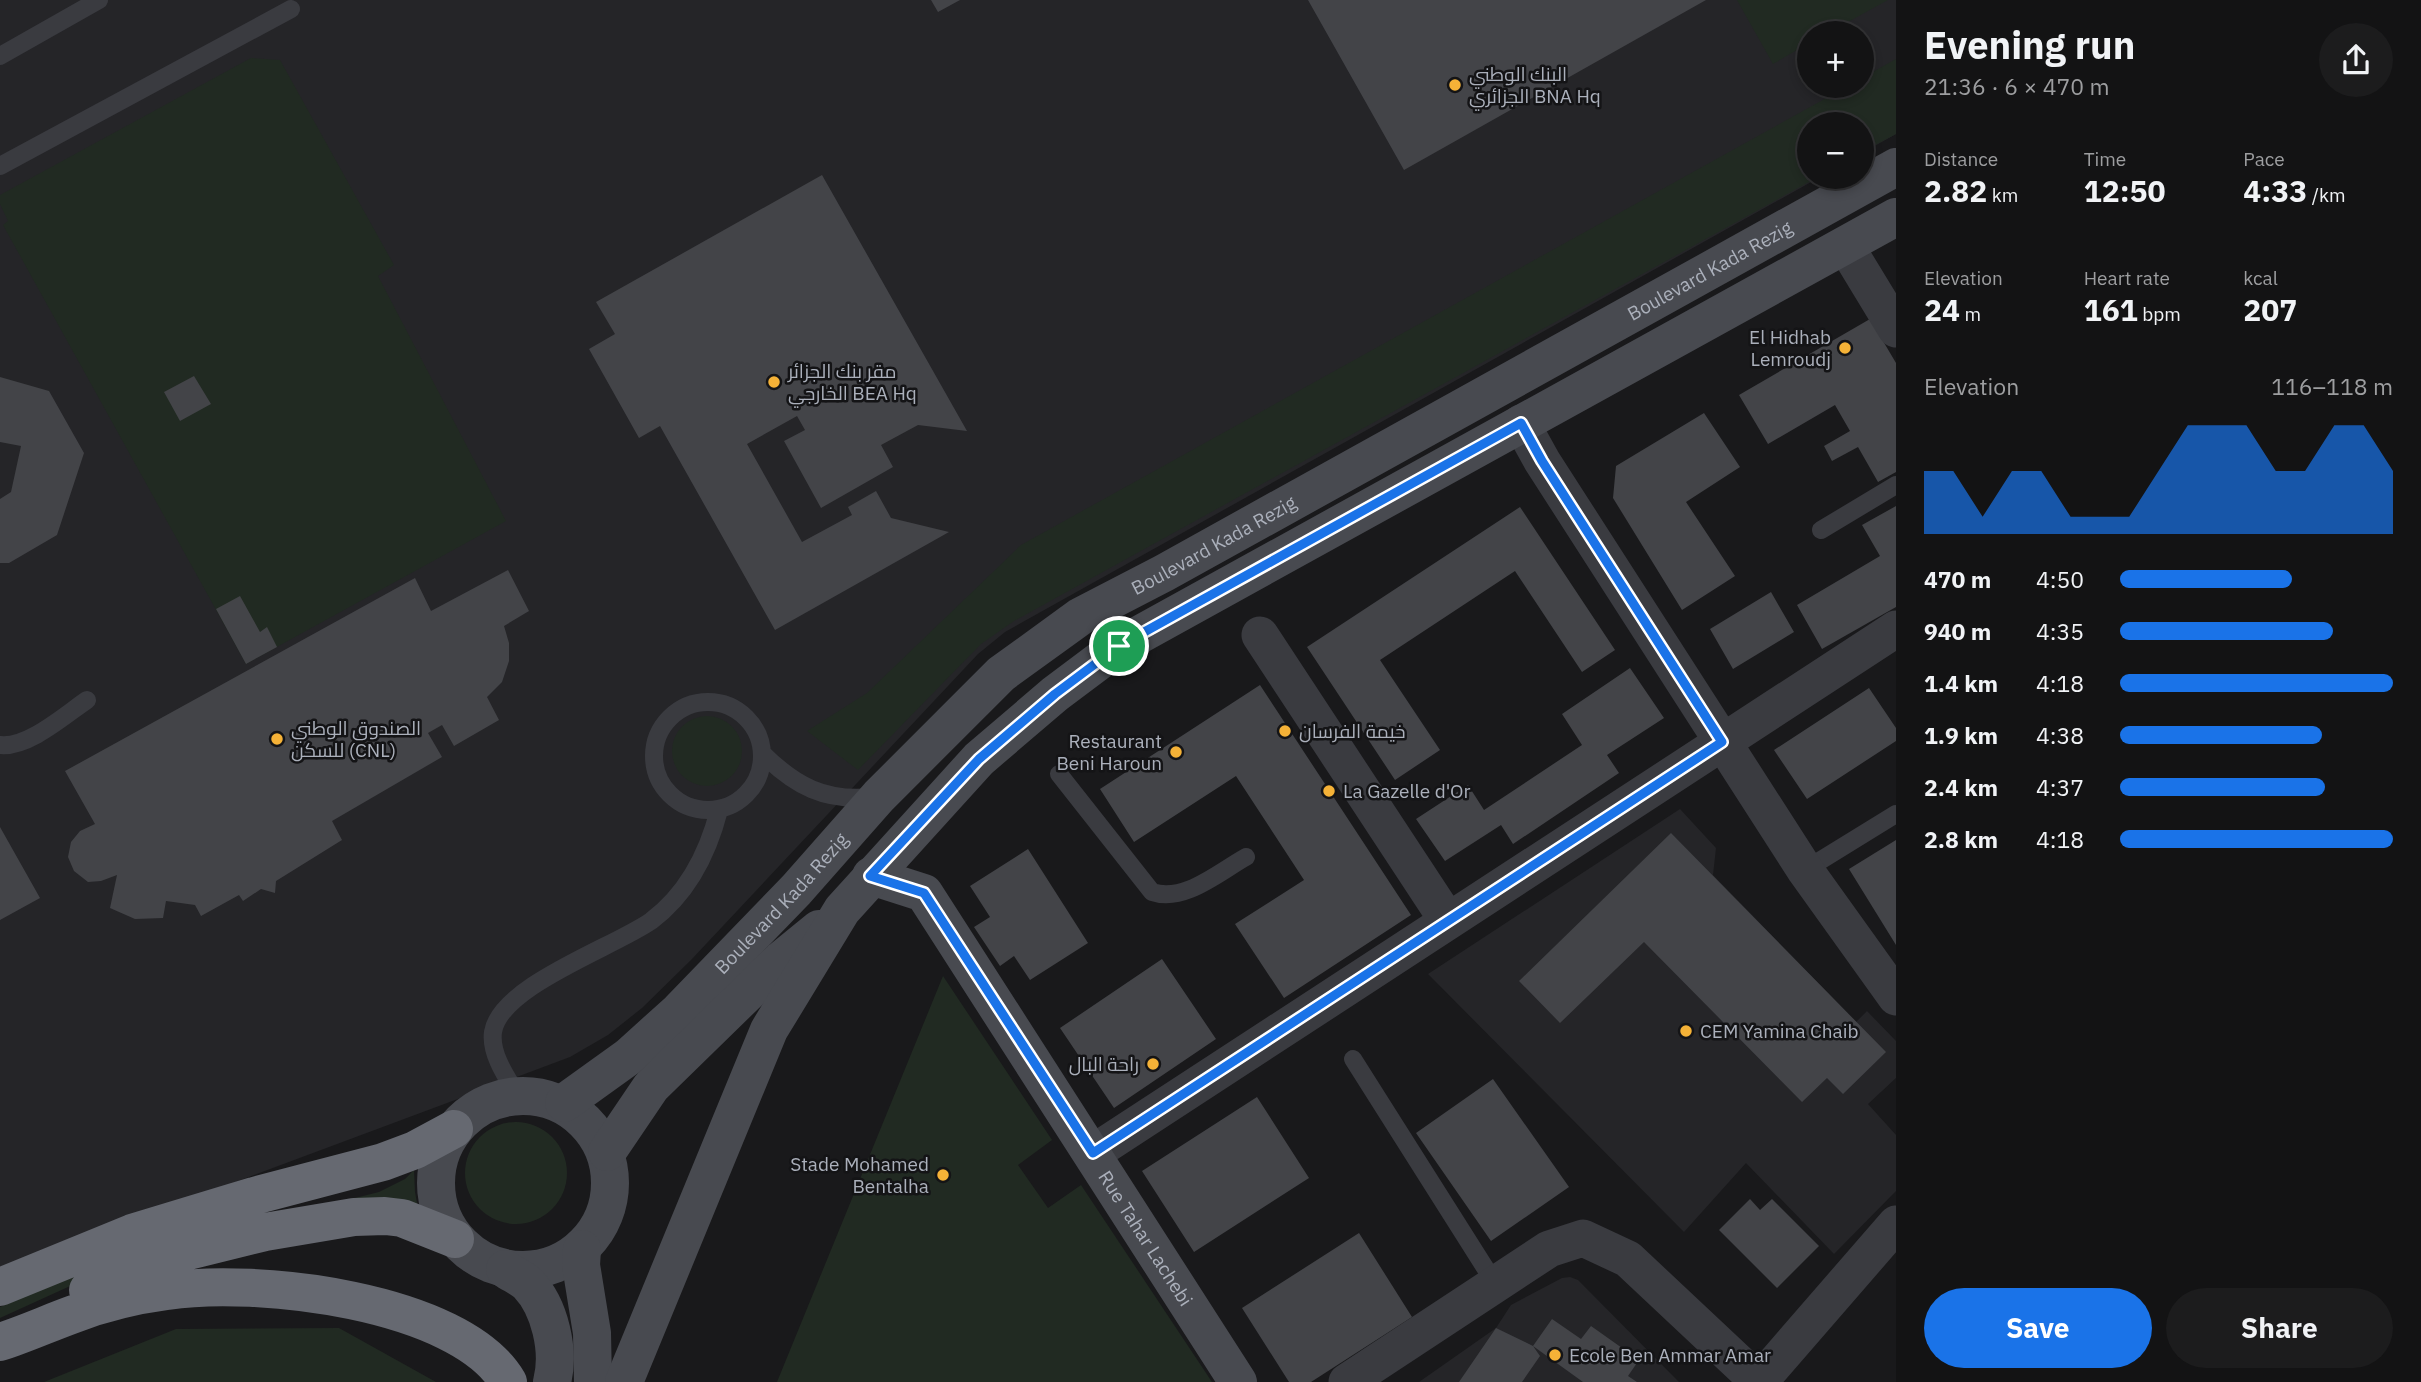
<!DOCTYPE html>
<html lang="en">
<head>
<meta charset="utf-8">
<style>
  :root { --surface:#131314; --page:#1c1c1d; --text:#f1f3f6; --muted:#9d9ea0; --line:#323234; --accent:#1a73e8 }
  body { margin:0; font-family:"IBM Plex Sans",Cairo,sans-serif; background:var(--page); color:var(--text); height:100vh; display:flex; flex-direction:column; font-size:26px; white-space:nowrap }
  * { box-sizing:border-box; margin:0 }
  p { font-size:23px; color:var(--muted) }
  .icon { flex:none; width:38px; height:38px; fill:none; stroke:currentColor; stroke-width:2; stroke-linecap:round; stroke-linejoin:round }
  .map { position:relative; flex:1; overflow:hidden }
  .drawer { display:flex; flex-direction:column; background:var(--surface); width:525px }
  .drawer>* { flex:none }
  .buttons { position:absolute; left:1797px; top:21px; display:grid; gap:14px }
  .buttons a { display:grid; place-items:center; width:77px; height:77px; border-radius:50%; background:var(--surface); box-shadow:0 4px 10px #0003,0 0 0 2px var(--line); font-size:35px }
  .pin { position:absolute; display:grid; place-items:center; width:60px; height:60px; color:#fff; margin:-30px; border:4px solid #fff; border-radius:50%; box-shadow:0 2px 7px #0007 }
  .round { display:grid; place-items:center; flex:none; width:74px; height:74px; border-radius:37px; background:var(--page) }
  .summary { display:flex; align-items:center; justify-content:space-between; height:119px; padding:0 28px }
  h1 { font-size:38px; font-weight:800; line-height:52px }
  .metrics { display:grid; grid-template-columns:repeat(3,1fr); gap:10px; height:119px; padding:7px 28px }
  .metrics div { display:grid; align-content:center }
  .metrics b { font-size:30px; font-weight:800 }
  .metrics small { font-size:19px; font-weight:400 }
  .metrics p { font-size:19px }
  .chart { height:196px; padding:14px 28px }
  .chart p { display:flex; justify-content:space-between }
  .chart svg { width:100%; height:126px; margin-top:7px; fill:var(--accent); opacity:.7 }
  .button { display:flex; gap:14px; margin-top:auto; padding:14px 28px }
  .button a { flex:1; height:80px; border-radius:42px; background:var(--accent); color:#fff; font-size:28px; font-weight:800; line-height:80px; text-align:center }
  .button a+a { background:var(--page); color:var(--text) }
  ul { padding:0 28px; list-style:none; font-size:23px }
  li { display:grid; grid-template-columns:112px 84px 1fr; align-items:center; height:52px }
  li i { height:18px; border-radius:9px; background:var(--accent) }
  main { display:flex; flex:1; min-height:0 }
  .map>svg:first-child { display:block }
  .built { fill:#252528; fill-rule:evenodd }
  .green { fill:#212a22 }
  .building { fill:#434448 }
  .lines { fill:none; stroke-linecap:round; stroke-linejoin:round }
  .lane { stroke:#3a3b40; stroke-width:18 }
  .street { stroke:#3a3b40; stroke-width:37 }
  .secondary { stroke:#484a50; stroke-width:38 }
  .highway { stroke:#666971; stroke-width:38 }
  .route-casing { stroke:#fff; stroke-width:14 }
  .route { stroke:#1a73e8; stroke-width:9 }
  .poi-dot { fill:#f5b237; stroke:#141416; stroke-width:2.5 }
  .labels { text-anchor:middle; stroke-width:5; stroke-linejoin:round; paint-order:stroke }
  .poi-label { font-size:19px; fill:#abb0bb; stroke:#141416; text-anchor:start }
  .street-label { font-size:19px; fill:#abb0bb; stroke:#141416 }
</style>
</head>
<body>
<main>
<div class="map">
<svg width="1896" height="1382" viewBox="0 0 1896 1382">
  <rect width="100%" height="100%" fill="#19191b"/>
  <path class="built" d="M 0,0 L 1896,0 L 1896,134 L 1862,153 L 1862,124 L 1810,124 L 1810,177 L 1820,177 L 1005,632 L 978,654 L 691,960 L 642,1008 L 608,1035 L 570,1057 L 0,1270 ZM 1810,33 L 1862,33 L 1862,86 L 1810,86 Z
    M 1680,809 L 1716,848 L 1713,875 L 1856,1022 L 1867,1011 L 1896,1041 L 1896,1078 L 1868,1104 L 1896,1135 L 1896,1191 L 1834,1254 L 1746,1163 L 1684,1232 L 1428,974 Z
    M 1570,1277 L 1578,1280 L 1679,1382 L 1419,1382 L 1496,1328 L 1511,1305 L 1562,1278 Z"/>
  <path class="green" d="M 1737,0 L 1888,0 L 1828,33 L 1810,33 L 1809,43 L 1773,64 Z
    M 251,58 L 280,60 L 394,265 L 378,276 L 506,521 L 246,664 L 3,225 L 8,221 L 0,204 L 0,195 Z
    M 1896,59 L 1896,134 L 1862,152 L 1862,124 L 1810,124 L 1810,177 L 1818,177 L 1014,621 L 981,644 L 858,770 L 807,731 L 867,693 L 1021,545 L 1848,86 L 1862,86 L 1862,78 Z
    M672 751a35 35 0 1 1 70 0a35 35 0 1 1-70 0Z
    M 943,976 L 1052,1140 L 1018,1165 L 1048,1208 L 1081,1185 L 1212,1382 L 777,1382 Z
    M465 1173a51 51 0 1 1 102 0a51 51 0 1 1-102 0Z
    M 414,1170 L 415,1192 L 419,1214 L 112,1267 L 0,1318 L 0,1307 L 108,1259 L 379,1192 L 405,1179 Z
    M 339,1328 L 436,1382 L 44,1382 L 176,1329 Z"/>
  <path class="building" d="M 931,0 L 960,0 L 938,12 Z
    M 1308,0 L 1706,0 L 1404,170 Z
    M 822,175 L 967,431 L 918,425 L 881,445 L 893,467 L 821,508 L 784,441 L 805,430 L 797,416 L 747,444 L 802,542 L 852,515 L 848,507 L 876,491 L 891,518 L 949,532 L 775,630 L 660,426 L 639,438 L 589,349 L 615,334 L 596,302 Z
    M 1870,319 L 1896,363 L 1896,472 L 1878,482 L 1858,447 L 1832,461 L 1824,446 L 1850,431 L 1835,405 L 1768,444 L 1739,395 Z
    M 194,376 L 211,404 L 180,421 L 164,392 Z
    M 0,377 L 49,391 L 84,453 L 57,535 L 9,563 L 0,563 L 0,499 L 11,492 L 21,446 L 0,442 Z
    M 1704,413 L 1740,467 L 1686,502 L 1735,576 L 1682,610 L 1613,498 L 1616,466 Z
    M 1896,506 L 1896,607 L 1822,649 L 1797,605 L 1880,556 L 1862,525 Z
    M 1520,507 L 1615,650 L 1582,672 L 1515,571 L 1380,660 L 1440,750 L 1395,780 L 1307,647 Z
    M 508,570 L 529,611 L 504,626 L 509,643 L 509,661 L 502,682 L 487,697 L 499,720 L 454,746 L 442,725 L 428,733 L 442,757 L 332,821 L 342,840 L 276,881 L 275,893 L 261,889 L 243,901 L 239,895 L 201,916 L 195,905 L 166,901 L 163,918 L 135,919 L 110,908 L 117,875 L 101,881 L 88,882 L 74,871 L 68,857 L 71,842 L 80,831 L 95,824 L 65,771 L 415,578 L 431,611 Z
    M 1771,592 L 1794,632 L 1733,669 L 1710,629 Z
    M 240,596 L 260,632 L 267,627 L 277,647 L 246,664 L 216,609 Z
    M 1630,668 L 1664,718 L 1607,755 L 1619,773 L 1513,844 L 1501,825 L 1445,861 L 1416,819 L 1468,785 L 1484,810 L 1582,745 L 1562,714 Z
    M 1260,685 L 1411,915 L 1284,998 L 1235,924 L 1304,880 L 1236,776 L 1134,842 L 1100,789 Z
    M 1869,688 L 1896,728 L 1896,741 L 1807,799 L 1774,750 Z
    M 0,827 L 40,898 L 0,920 Z
    M 1671,833 L 1886,1052 L 1843,1094 L 1827,1078 L 1802,1102 L 1644,942 L 1560,1023 L 1519,981 Z
    M 1896,840 L 1896,945 L 1849,869 Z
    M 1028,849 L 1088,943 L 1030,980 L 1014,956 L 1000,966 L 974,927 L 990,917 L 970,886 Z
    M 1162,959 L 1216,1039 L 1114,1108 L 1060,1028 Z
    M 1493,1079 L 1569,1187 L 1491,1241 L 1416,1133 Z
    M 1257,1097 L 1309,1178 L 1194,1252 L 1142,1171 Z
    M 1750,1199 L 1760,1210 L 1772,1199 L 1819,1246 L 1777,1288 L 1719,1230 Z
    M 1359,1233 L 1412,1317 L 1311,1382 L 1289,1382 L 1242,1308 Z
    M 1552,1319 L 1581,1339 L 1591,1326 L 1639,1360 L 1628,1376 L 1637,1382 L 1583,1382 L 1533,1346 Z
    M 1496,1328 L 1533,1346 L 1540,1356 L 1522,1382 L 1459,1382 Z"/>
  <g class="lines">
    <path class="lane" d="M 0,56 L 99,0
      M 0,166 L 291,9
      M 1821,530 L 1896,485
      M654 756a54 54 0 1 1 108 0a54 54 0 1 1-108 0Z
      M 0,745 C 28,748 65,715 87,700
      M 762,753 C 795,786 825,802 873,797
      M 1059,774 L 1152,892 C 1184,903 1219,872 1246,857
      M 1805,870 L 1896,814
      M 1353,1059 L 1496,1285
      M 518,1096 C 507,1078 490,1054 493,1032 C 500,986 614,947 651,921 C 687,894 708,853 719,810"/>
    <path class="street" d="M 1845,245 L 1896,329
      M 1521,423 L 1542,461 L 1805,870 L 1896,997
      M 1260,635 L 1448,921
      M 1093,1153 L 1896,629
      M 1347,1382 L 1549,1249 L 1583,1238 L 1628,1259 L 1759,1382 L 1896,1224"/>
    <g class="secondary">
      <path id="s1" d="M 871,876 L 924,893 L 1238,1382"/>
      <circle cx="523" cy="1183" r="87"/>
      <path id="s2" d="M 564,1103 L 628,1057 L 679,1011 L 796,890 L 879,796 L 1001,674 L 1081,616 L 1164,573 L 1896,167"/>
      <path d="M 607,1152 L 651,1087 L 781,960 L 819,929"/>
      <path d="M 582,1249 L 581,1265 L 592,1333 L 593,1382"/>
      <path d="M 505,1269 C 512,1274 522,1278 528,1284 C 550,1307 560,1351 552,1382"/>
      <path d="M 624,1382 L 769,1030 L 842,910 L 979,759 L 1055,694 L 1119,646 L 1896,217"/>
    </g>
    <path class="highway" d="M 0,1287 L 132,1233 L 254,1196 L 383,1162 L 415,1150 L 454,1129
      M 88,1290 L 176,1254 L 265,1232 L 354,1217 L 385,1216 L 402,1218 L 455,1239
      M 0,1342 C 25,1334 49,1323 74,1314 C 103,1303 137,1295 167,1291 C 254,1277 460,1300 508,1382"/>
  </g>
  <g class="lines">
    <defs>
      <path id="route" d="M 1521,423 L 1542,461 L 1722,742 L 1093,1153 L 924,893 L 870,876 L 979,759 L 1055,694 L 1119,646 Z"/>
    </defs>
    <use href="#route" class="route-casing"/>
    <use href="#route" class="route"/>
  </g>
  <g class="poi-dot">
    <circle cx="1455" cy="85" r="7"/>
    <circle cx="1845" cy="348" r="7"/>
    <circle cx="774" cy="382" r="7"/>
    <circle cx="1285" cy="731" r="7"/>
    <circle cx="277" cy="739" r="7"/>
    <circle cx="1176" cy="752" r="7"/>
    <circle cx="1329" cy="791" r="7"/>
    <circle cx="1686" cy="1031" r="7"/>
    <circle cx="1153" cy="1064" r="7"/>
    <circle cx="943" cy="1175" r="7"/>
    <circle cx="1555" cy="1355" r="7"/>
  </g>
  <g class="labels">
    <g class="poi-label">
      <text x="1469" y="81">البنك الوطني<tspan x="1469" dy="22">الجزائري BNA Hq</tspan></text>
      <text x="1831" y="344" text-anchor="end">El Hidhab<tspan x="1831" dy="22">Lemroudj</tspan></text>
      <text x="788" y="378">مقر بنك الجزائر<tspan x="788" dy="22">الخارجي BEA Hq</tspan></text>
      <text x="291" y="735">الصندوق الوطني<tspan x="291" dy="22">للسكن (CNL)</tspan></text>
      <text x="1299" y="738">خيمة الفرسان</text>
      <text x="1162" y="748" text-anchor="end">Restaurant<tspan x="1162" dy="22">Beni Haroun</tspan></text>
      <text x="1343" y="798">La Gazelle d'Or</text>
      <text x="1700" y="1038">CEM Yamina Chaib</text>
      <text x="1139" y="1071" text-anchor="end">راحة البال</text>
      <text x="929" y="1171" text-anchor="end">Stade Mohamed<tspan x="929" dy="22">Bentalha</tspan></text>
      <text x="1569" y="1362">Ecole Ben Ammar Amar</text>
    </g>
    <g class="street-label">
      <text dy="7" stroke="none"><textPath href="#s2" startOffset="1430">Boulevard Kada Rezig</textPath></text>
      <text dy="7" stroke="none"><textPath href="#s2" startOffset="863">Boulevard Kada Rezig</textPath></text>
      <text dy="7" stroke="none"><textPath href="#s2" startOffset="296">Boulevard Kada Rezig</textPath></text>
      <text dy="7" stroke="none"><textPath href="#s1" startOffset="466">Rue Tahar Lachebi</textPath></text>
    </g>
  </g>
</svg>
<div class="buttons">
<a>+</a>
<a>−</a>
</div>
<div class="pin" style="left:1119px;top:646px;background:#1e9e55"><svg class="icon" aria-label="arrive" viewBox="0 0 24 24"><path d="M6 21V4h12l-3 4 3 4H6"/></svg></div>
</div>
<section class="drawer">
<div class="summary"><div><h1>Evening run</h1><p>21:36 · 6 × 470 m</p></div><a class="round"><svg class="icon" aria-label="share" viewBox="0 0 24 24"><path d="M12 15V3M7 8l5-5 5 5M5 13v7h14v-7"/></svg></a></div>
<div class="metrics">
<div><p>Distance</p><b>2.82<small> km</small></b></div>
<div><p>Time</p><b>12:50</b></div>
<div><p>Pace</p><b>4:33<small> /km</small></b></div>
</div>
<div class="metrics">
<div><p>Elevation</p><b>24<small> m</small></b></div>
<div><p>Heart rate</p><b>161<small> bpm</small></b></div>
<div><p>kcal</p><b>207</b></div>
</div>
<div class="chart"><p><span>Elevation</span>116–118 m</p>
<svg viewBox="0 0 160 44" preserveAspectRatio="none"><path d="M0 44V22L10 22L20 38L30 22L40 22L50 38L60 38L70 38L80 22L90 6L100 6L110 6L120 22L130 22L140 6L150 6L160 22V44z"/></svg>
</div>
<ul>
<li><b>470 m</b>4:50<i style="width:63%"></i></li>
<li><b>940 m</b>4:35<i style="width:78%"></i></li>
<li><b>1.4 km</b>4:18<i style="width:100%"></i></li>
<li><b>1.9 km</b>4:38<i style="width:74%"></i></li>
<li><b>2.4 km</b>4:37<i style="width:75%"></i></li>
<li><b>2.8 km</b>4:18<i style="width:100%"></i></li>
</ul>
<div class="button"><a>Save</a><a>Share</a></div>
</section>
</main>
</body>
</html>
